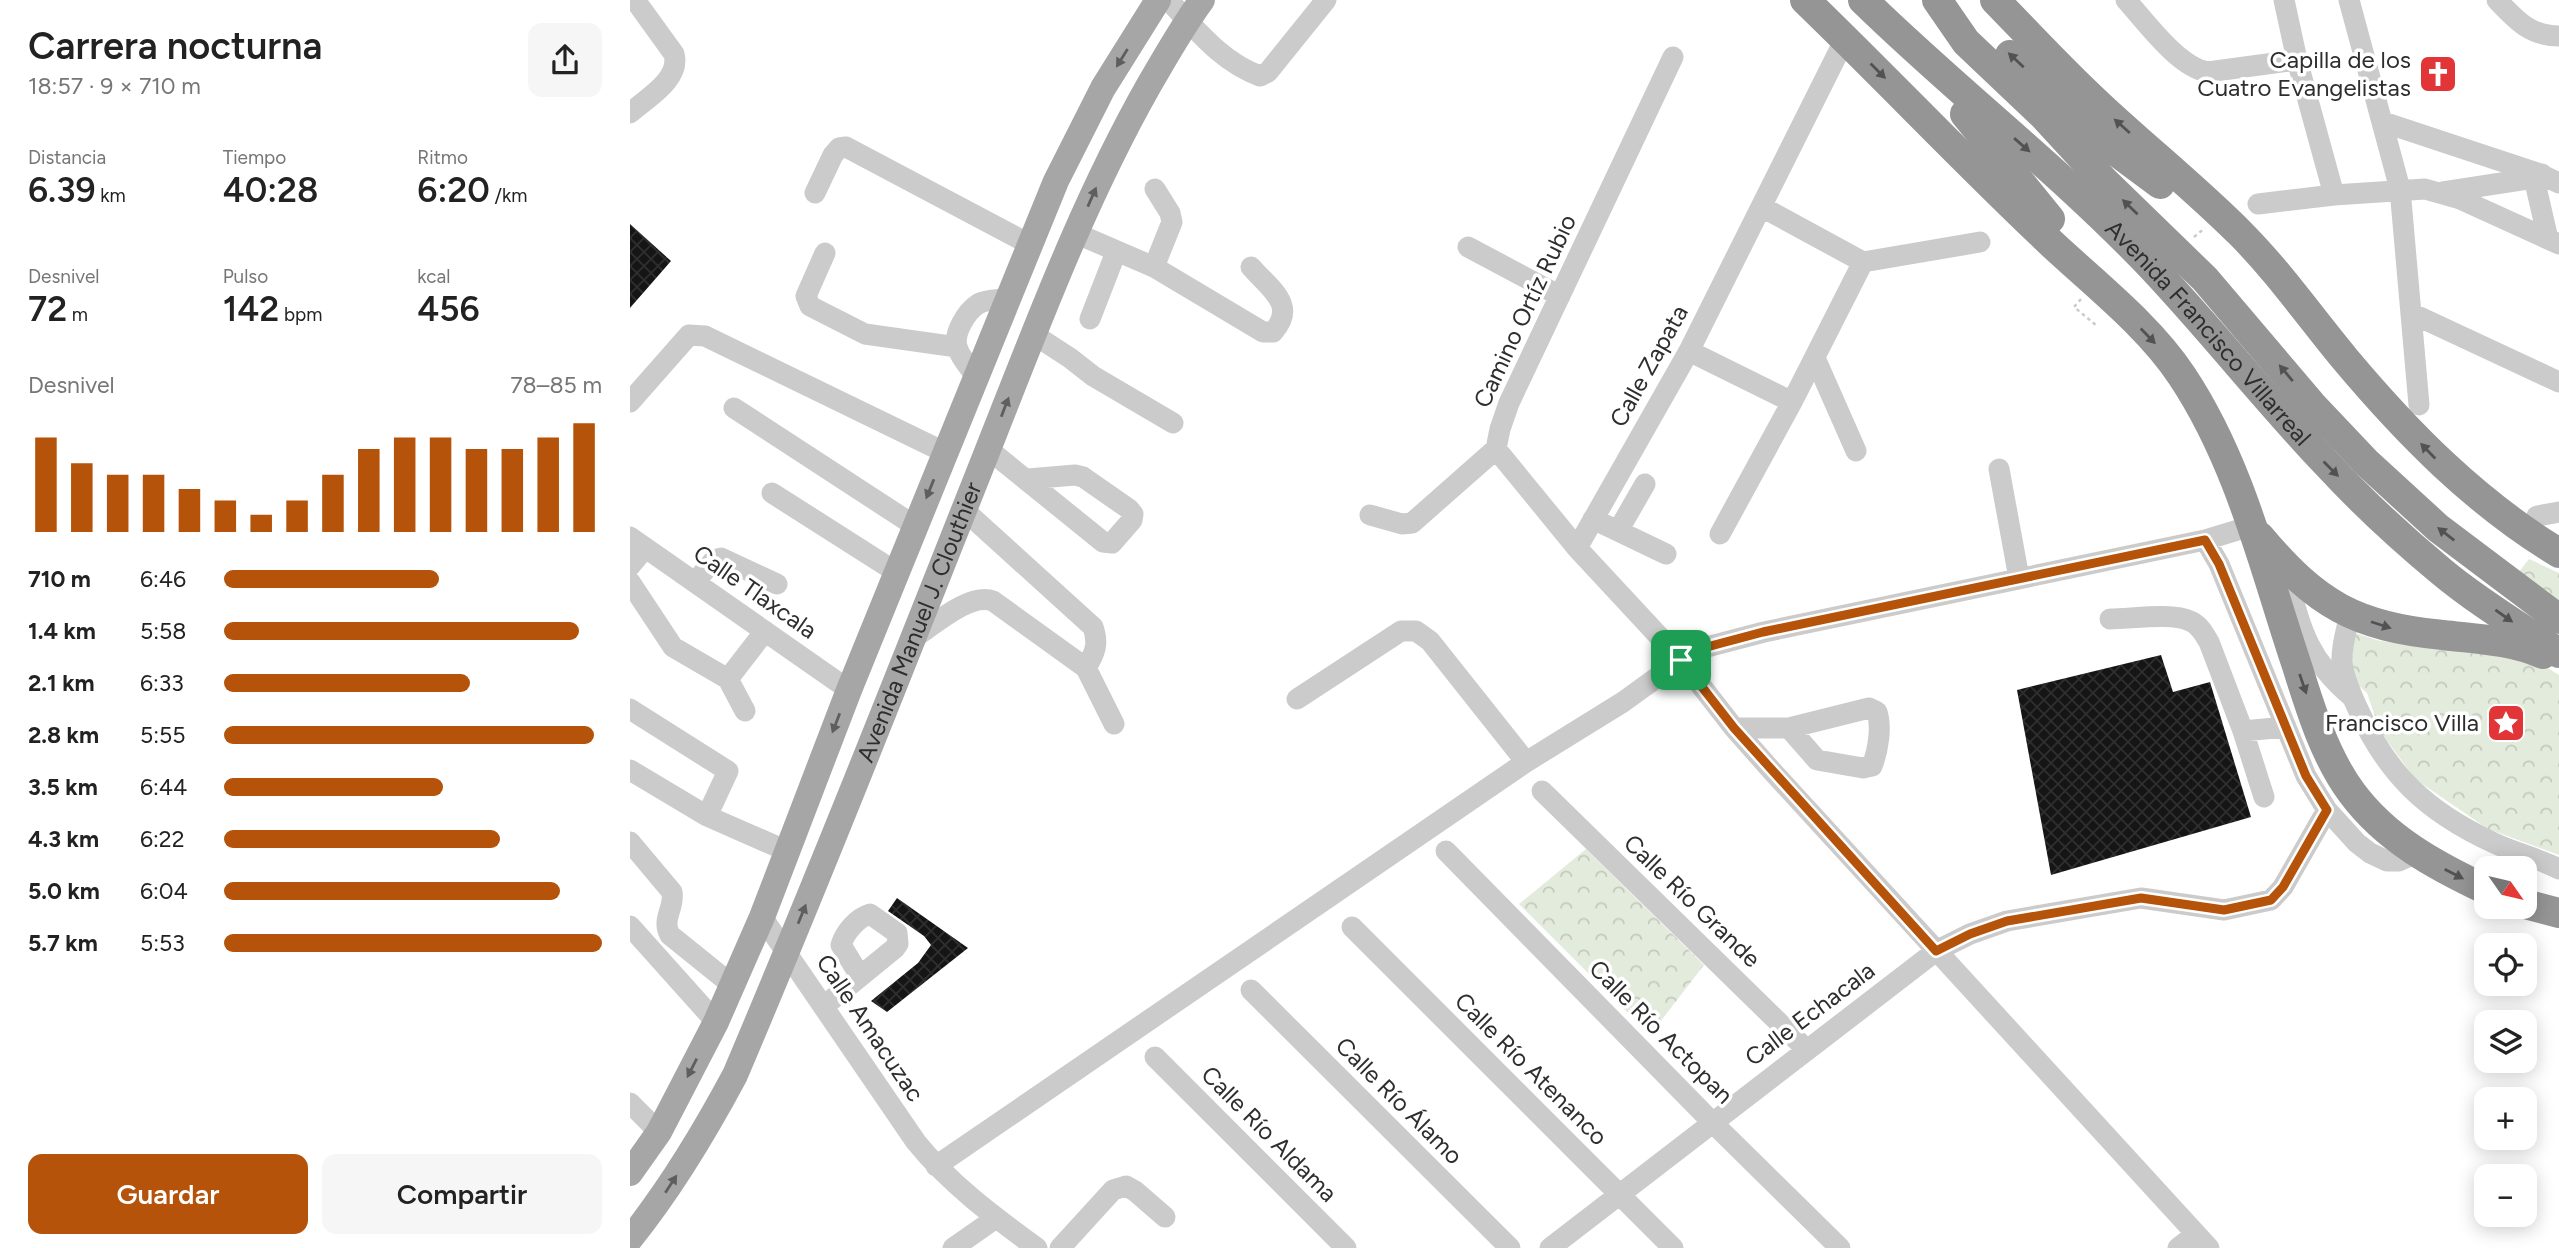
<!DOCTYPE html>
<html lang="es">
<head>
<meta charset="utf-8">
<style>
  :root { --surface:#fff; --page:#f6f6f6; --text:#222; --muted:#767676; --accent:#b45309 }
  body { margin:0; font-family:Figtree,sans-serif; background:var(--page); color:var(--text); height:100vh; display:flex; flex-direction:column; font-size:26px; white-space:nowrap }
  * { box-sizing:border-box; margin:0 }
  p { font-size:23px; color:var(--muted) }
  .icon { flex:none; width:38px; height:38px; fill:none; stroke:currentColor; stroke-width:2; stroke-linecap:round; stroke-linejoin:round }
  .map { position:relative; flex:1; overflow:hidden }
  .drawer { display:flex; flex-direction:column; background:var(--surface); width:630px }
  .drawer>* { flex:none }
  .needle { width:46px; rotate:124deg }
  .tools { position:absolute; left:1844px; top:856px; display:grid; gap:14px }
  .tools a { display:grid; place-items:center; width:63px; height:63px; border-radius:14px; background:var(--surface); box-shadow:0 4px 18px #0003; font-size:35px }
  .pin { position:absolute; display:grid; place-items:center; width:60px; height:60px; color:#fff; margin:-30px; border-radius:14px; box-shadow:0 4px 10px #0006 }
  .round { display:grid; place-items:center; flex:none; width:74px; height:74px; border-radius:14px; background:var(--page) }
  .overview { display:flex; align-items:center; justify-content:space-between; height:119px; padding:0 28px }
  h1 { font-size:38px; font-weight:600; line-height:52px }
  .metrics { display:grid; grid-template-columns:repeat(3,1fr); gap:10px; height:119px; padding:7px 28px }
  .metrics div { display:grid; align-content:center }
  .metrics b { font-size:35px; font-weight:600 }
  .metrics small { font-size:19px; font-weight:400 }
  .metrics p { font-size:19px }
  .chart { height:196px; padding:14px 28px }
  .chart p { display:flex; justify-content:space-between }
  .chart svg { width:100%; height:126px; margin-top:7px; stroke:var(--accent); stroke-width:6 }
  .cta { display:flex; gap:14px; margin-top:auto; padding:14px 28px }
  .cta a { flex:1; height:80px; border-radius:14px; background:var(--accent); color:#fff; font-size:28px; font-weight:600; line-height:80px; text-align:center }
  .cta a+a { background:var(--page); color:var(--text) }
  ul { padding:0 28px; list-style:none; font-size:23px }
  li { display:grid; grid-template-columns:112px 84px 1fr; align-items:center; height:52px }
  li i { height:18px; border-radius:9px; background:var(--accent) }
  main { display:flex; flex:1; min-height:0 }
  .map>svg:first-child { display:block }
  .forest { fill:url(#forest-crowns) }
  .building { fill:url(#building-cross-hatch) }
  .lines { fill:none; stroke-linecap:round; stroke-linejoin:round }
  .path { stroke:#cbcbcb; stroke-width:2.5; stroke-dasharray:3.5 3.5; stroke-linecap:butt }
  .minor { stroke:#cbcbcb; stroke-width:21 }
  .major { stroke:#a6a6a6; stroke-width:26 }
  .highway { stroke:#959595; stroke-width:30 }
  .oneway { fill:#5e5e5e }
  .oneway2 { fill:#525252 }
  .route-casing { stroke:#fff; stroke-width:14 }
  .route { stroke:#b45309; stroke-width:9 }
  .labels { text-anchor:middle; stroke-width:7; stroke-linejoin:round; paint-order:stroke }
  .poi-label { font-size:24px; fill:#2e2e2e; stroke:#fff; text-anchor:end }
  .street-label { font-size:24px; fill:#2e2e2e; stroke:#fff }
</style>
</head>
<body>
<main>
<section class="drawer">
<div class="overview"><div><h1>Carrera nocturna</h1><p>18:57 · 9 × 710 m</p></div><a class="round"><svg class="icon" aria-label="share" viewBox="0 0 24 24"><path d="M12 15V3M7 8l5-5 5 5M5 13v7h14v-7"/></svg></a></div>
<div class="metrics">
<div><p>Distancia</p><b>6.39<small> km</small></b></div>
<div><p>Tiempo</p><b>40:28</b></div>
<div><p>Ritmo</p><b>6:20<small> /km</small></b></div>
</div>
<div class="metrics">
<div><p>Desnivel</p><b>72<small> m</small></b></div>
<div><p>Pulso</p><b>142<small> bpm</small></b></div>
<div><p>kcal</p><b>456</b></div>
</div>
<div class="chart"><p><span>Desnivel</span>78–85 m</p>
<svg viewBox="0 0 160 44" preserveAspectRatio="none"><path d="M5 44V11M15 44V20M25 44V24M35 44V24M45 44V29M55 44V33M65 44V38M75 44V33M85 44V24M95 44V15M105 44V11M115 44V11M125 44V15M135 44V15M145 44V11M155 44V6"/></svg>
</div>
<ul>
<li><b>710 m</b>6:46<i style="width:57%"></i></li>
<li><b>1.4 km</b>5:58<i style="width:94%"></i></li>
<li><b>2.1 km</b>6:33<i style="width:65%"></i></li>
<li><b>2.8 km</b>5:55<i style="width:98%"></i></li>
<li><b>3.5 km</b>6:44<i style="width:58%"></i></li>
<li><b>4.3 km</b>6:22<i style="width:73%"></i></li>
<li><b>5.0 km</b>6:04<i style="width:89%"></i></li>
<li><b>5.7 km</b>5:53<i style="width:100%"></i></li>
</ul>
<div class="cta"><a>Guardar</a><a>Compartir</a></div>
</section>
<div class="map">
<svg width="1929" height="1248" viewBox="0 0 1929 1248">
  <defs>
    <pattern id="forest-crowns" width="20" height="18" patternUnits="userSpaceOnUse" patternTransform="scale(1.75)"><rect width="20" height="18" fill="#e3ebdc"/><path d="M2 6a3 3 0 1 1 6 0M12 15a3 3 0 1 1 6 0" fill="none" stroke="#c3cabd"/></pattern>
    <pattern id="building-cross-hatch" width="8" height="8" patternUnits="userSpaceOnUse" patternTransform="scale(1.75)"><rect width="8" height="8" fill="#151515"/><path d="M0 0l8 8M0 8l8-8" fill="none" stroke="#2f2f2f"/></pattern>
  </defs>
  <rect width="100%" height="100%" fill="#fff"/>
  <path class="forest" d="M 1899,559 L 1929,573 L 1929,600 L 1888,573 Z
    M 1725,633 L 1750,641 L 1898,656 L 1929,675 L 1929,855 L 1858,829 L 1785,779 L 1750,731 L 1737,693 L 1719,677 Z
    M 956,849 L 1074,965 L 1020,1035 L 889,904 Z"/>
  <path class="building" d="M 0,224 L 41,261 L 0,308 Z
    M 1531,655 L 1543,692 L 1580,682 L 1621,817 L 1421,875 L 1387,690 Z
    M 267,898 L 338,948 L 257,1012 L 241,1001 L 288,963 L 301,945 L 294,936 L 258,911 Z"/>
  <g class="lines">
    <path class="path" d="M 1564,237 L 1575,228
      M 1451,299 L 1444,307 L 1467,326"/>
    <path class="minor" d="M 538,0 C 566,29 591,62 630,76 L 638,72 L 696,0
      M 1496,0 C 1516,22 1549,68 1578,72 L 1667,60
      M 1654,0 L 1667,60 L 1704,195
      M 1719,0 L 1770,189 L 1789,405
      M 1867,0 C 1886,20 1900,36 1929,36
      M 1043,57 L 879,403 L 870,429 L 866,449 L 947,548 L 1051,660 L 1104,728 L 1142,771 L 1579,1248
      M 0,113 C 17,98 51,79 44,54 L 5,0
      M 1753,122 L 1910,174 L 1929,183
      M 1904,178 L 1918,239
      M 1813,192 L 1904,178 L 1912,174
      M 185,193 L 203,155 L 209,148 L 216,147 L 399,244
      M 1628,204 L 1704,195 L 1795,189 L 1830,199 L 1929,244
      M 1132,207 L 1233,262
      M 445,233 L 524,267 L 633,332 L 643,332 C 668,305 639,288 621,267
      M 838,247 L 930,296
      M 195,253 L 176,296 L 180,306 L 235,334 L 327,347
      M 524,267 L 542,222 L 540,213 L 525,189
      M 1781,313 L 1929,382
      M 460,319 L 486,252
      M 403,334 L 440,358 L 463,376 L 543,423
      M 1059,351 L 1162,402
      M 1185,358 L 1226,451
      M 345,375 C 339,367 330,357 327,347 C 323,333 337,311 348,304 C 357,299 367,300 376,299
      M 0,402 L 59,335 L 75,336 L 314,452
      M 104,408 L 285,526
      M 358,449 L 473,542 L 482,543 L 502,520 L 503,514 L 499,509 L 453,477 L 445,475 L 398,479
      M 1369,469 L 1389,578
      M 142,493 L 266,572
      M 334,510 L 463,627 C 469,644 465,653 456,668
      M 740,515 L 772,524 L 782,523 L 866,449
      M 1907,516 L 1929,512
      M 963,519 L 1036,554
      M 988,531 L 1015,484
      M 1090,534 L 1162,402 L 1233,262 L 1350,242
      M 0,537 L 219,690
      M 1575,540 L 1589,564 L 1676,776 L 1697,810 L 1727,843 L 1740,853 L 1757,861 L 1769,861 L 1787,853
      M 947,548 L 1059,351 L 1215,39
      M 1654,565 C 1670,623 1673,655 1721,696
      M 0,566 L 15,548
      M 0,582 L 43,647 L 98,679 L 115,711
      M 65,582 L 84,560 L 91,558 L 147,584
      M 1720,614 C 1717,629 1711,646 1712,662 C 1713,676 1721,694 1727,707 C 1757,775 1797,812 1864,843 C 1885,853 1908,858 1929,869
      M 1480,619 C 1501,619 1542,612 1560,621 C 1570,625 1574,634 1579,642 L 1613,731 L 1655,727
      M 284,638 C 304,625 340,592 363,601 L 456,668 L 484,724
      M 98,679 L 135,631
      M 667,699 L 771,631 L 786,631 L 800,641 L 896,762
      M 0,709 L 98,771 L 77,816
      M 1104,728 L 1159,728 L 1239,708 L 1247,712 C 1252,727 1248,751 1242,766 L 1233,768 L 1187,760 L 1159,728
      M 1613,731 L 1634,797
      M 0,770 L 77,816 L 157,851
      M 912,791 L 1176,1049
      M 0,842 L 42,892 C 45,908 31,919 40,935 L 102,985
      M 816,851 L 1083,1123 L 1210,1248
      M 132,917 L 286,1142 C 320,1184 363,1216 407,1248
      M 0,926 L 86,1022
      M 722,927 L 1043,1248
      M 621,990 L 880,1248
      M 194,1006 L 265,948 L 268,944 L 267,933 L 240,914 C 227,918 215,932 211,945 L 230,976
      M 525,1057 L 716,1248
      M 0,1103 L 29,1132
      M 306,1166 L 896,762 L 993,702 L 1051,660 L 1073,648 L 1134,632 L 1575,540 L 1621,526
      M 323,1248 L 366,1218
      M 430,1248 L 483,1190 L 496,1186 L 505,1191 L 535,1217
      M 920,1248 L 1306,951 L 1340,934 L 1377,921 L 1511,898 L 1594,910 L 1641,900 L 1653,887 L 1697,810
      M 1548,1248 L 1566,1234"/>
    <g class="major">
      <path d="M 0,1173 L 29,1132 L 86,1022 L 132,917 L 219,690 L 426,181 L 473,88 L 528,0"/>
      <path id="s1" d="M 0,1239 C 41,1188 74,1133 105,1075 C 192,870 273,664 355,457 C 405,331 452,203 519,85 C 536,56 552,27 572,0"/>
    </g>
    <g class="highway">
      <path d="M 1175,0 C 1258,80 1338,165 1422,244 C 1465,284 1520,327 1552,376 C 1610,463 1634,568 1667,666 C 1680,708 1695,757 1722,793 C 1756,839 1806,866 1857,890"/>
      <path id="s2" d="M 1233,0 C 1325,90 1428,169 1517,262 C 1579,327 1634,398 1696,463 C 1732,502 1771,538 1812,572 C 1848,602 1890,627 1929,653"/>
      <path d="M 1307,0 L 1336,42 L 1413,115 L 1472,179 L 1575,279 L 1682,405 L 1736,462 L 1808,528 L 1929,619"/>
      <path d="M 1365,0 C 1399,35 1433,72 1469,105 C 1515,148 1565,188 1610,233 C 1649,272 1680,317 1715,359 C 1778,434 1845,502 1929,553"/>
      <path d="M 1380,55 L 1468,138 L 1530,184"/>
      <path d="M 1335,114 L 1420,219"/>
      <path d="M 1630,537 C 1686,604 1726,627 1813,635 C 1847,639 1881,640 1913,654"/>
      <path d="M 1895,904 L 1929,913"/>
    </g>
  </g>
  <defs><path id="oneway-solid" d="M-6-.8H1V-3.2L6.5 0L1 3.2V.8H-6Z" transform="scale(1.75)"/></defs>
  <g class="oneway">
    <use href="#oneway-solid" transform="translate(492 58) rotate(122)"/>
    <use href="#oneway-solid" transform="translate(462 197) rotate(-66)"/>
    <use href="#oneway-solid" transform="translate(375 407) rotate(-69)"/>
    <use href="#oneway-solid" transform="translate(300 489) rotate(112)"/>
    <use href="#oneway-solid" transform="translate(206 723) rotate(111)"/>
    <use href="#oneway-solid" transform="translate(172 914) rotate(-68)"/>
    <use href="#oneway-solid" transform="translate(62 1068) rotate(117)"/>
    <use href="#oneway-solid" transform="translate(41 1184) rotate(-57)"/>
  </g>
  <g class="oneway2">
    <use href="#oneway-solid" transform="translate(1386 60) rotate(-137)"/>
    <use href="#oneway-solid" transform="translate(1248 71) rotate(45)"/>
    <use href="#oneway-solid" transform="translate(1492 126) rotate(-138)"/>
    <use href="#oneway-solid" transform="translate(1392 145) rotate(41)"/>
    <use href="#oneway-solid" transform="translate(1500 207) rotate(-136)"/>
    <use href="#oneway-solid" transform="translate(1518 336) rotate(46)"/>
    <use href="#oneway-solid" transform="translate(1656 373) rotate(-130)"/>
    <use href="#oneway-solid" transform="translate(1798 451) rotate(-134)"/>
    <use href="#oneway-solid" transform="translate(1701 469) rotate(45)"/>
    <use href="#oneway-solid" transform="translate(1816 534) rotate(-142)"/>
    <use href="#oneway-solid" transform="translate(1874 616) rotate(35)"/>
    <use href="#oneway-solid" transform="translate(1751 625) rotate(18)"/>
    <use href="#oneway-solid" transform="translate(1673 684) rotate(71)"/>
    <use href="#oneway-solid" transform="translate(1824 874) rotate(27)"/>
  </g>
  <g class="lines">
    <defs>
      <path id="route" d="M 1575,540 L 1589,564 L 1676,776 L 1697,810 L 1653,887 L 1641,900 L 1594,910 L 1511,898 L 1377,921 L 1340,934 L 1306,951 L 1104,728 L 1051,660 L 1073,648 L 1133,632 Z"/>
    </defs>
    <use href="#route" class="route-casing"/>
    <use href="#route" class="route"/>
  </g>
  <defs>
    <symbol id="church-square" viewBox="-11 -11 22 22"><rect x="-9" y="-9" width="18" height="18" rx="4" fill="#e13538" stroke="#fff"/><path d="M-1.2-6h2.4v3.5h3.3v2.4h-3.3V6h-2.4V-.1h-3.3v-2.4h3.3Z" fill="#fff"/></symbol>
    <symbol id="sight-square" viewBox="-11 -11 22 22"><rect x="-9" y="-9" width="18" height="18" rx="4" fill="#e13538" stroke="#fff"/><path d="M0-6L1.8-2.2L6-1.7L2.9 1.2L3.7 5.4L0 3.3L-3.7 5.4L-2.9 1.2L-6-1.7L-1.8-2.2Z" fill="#fff"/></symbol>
  </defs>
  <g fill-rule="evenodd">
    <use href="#church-square" x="1786" y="52" width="44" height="44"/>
    <use href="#sight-square" x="1854" y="701" width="44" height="44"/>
  </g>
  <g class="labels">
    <g class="poi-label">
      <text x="1781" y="68">Capilla de los<tspan x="1781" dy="28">Cuatro Evangelistas</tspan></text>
      <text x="1849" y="731">Francisco Villa</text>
    </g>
    <g class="street-label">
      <text transform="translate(895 311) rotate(-65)" y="8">Camino Ortíz Rubio</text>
      <text dy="8" stroke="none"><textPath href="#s2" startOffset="480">Avenida Francisco Villarreal</textPath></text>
      <text transform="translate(1019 366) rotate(-61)" y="8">Calle Zapata</text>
      <text transform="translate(125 592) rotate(35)" y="8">Calle Tlaxcala</text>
      <text dy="8" stroke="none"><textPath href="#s1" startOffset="684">Avenida Manuel J. Clouthier</textPath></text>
      <text transform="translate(1062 901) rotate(44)" y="8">Calle Río Grande</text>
      <text transform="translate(1180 1014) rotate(-37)" y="8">Calle Echacala</text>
      <text transform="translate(240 1028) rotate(56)" y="8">Calle Amacuzac</text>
      <text transform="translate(1031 1032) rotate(45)" y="8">Calle Río Actopan</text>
      <text transform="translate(901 1069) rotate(45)" y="8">Calle Río Atenanco</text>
      <text transform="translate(769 1101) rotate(45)" y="8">Calle Río Álamo</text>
      <text transform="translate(639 1134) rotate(45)" y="8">Calle Río Aldama</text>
    </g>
  </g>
</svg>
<div class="tools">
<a><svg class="needle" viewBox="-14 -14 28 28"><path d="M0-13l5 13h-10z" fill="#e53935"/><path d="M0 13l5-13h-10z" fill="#767676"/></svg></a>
<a><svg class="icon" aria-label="locate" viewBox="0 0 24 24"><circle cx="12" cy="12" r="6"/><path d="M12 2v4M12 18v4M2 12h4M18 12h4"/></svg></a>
<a><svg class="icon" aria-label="layers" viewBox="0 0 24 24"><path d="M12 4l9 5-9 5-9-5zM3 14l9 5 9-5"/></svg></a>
<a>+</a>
<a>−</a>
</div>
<div class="pin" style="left:1051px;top:660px;background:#1e9e55"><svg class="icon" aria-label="arrive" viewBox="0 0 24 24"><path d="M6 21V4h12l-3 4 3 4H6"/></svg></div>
</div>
</main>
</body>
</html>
